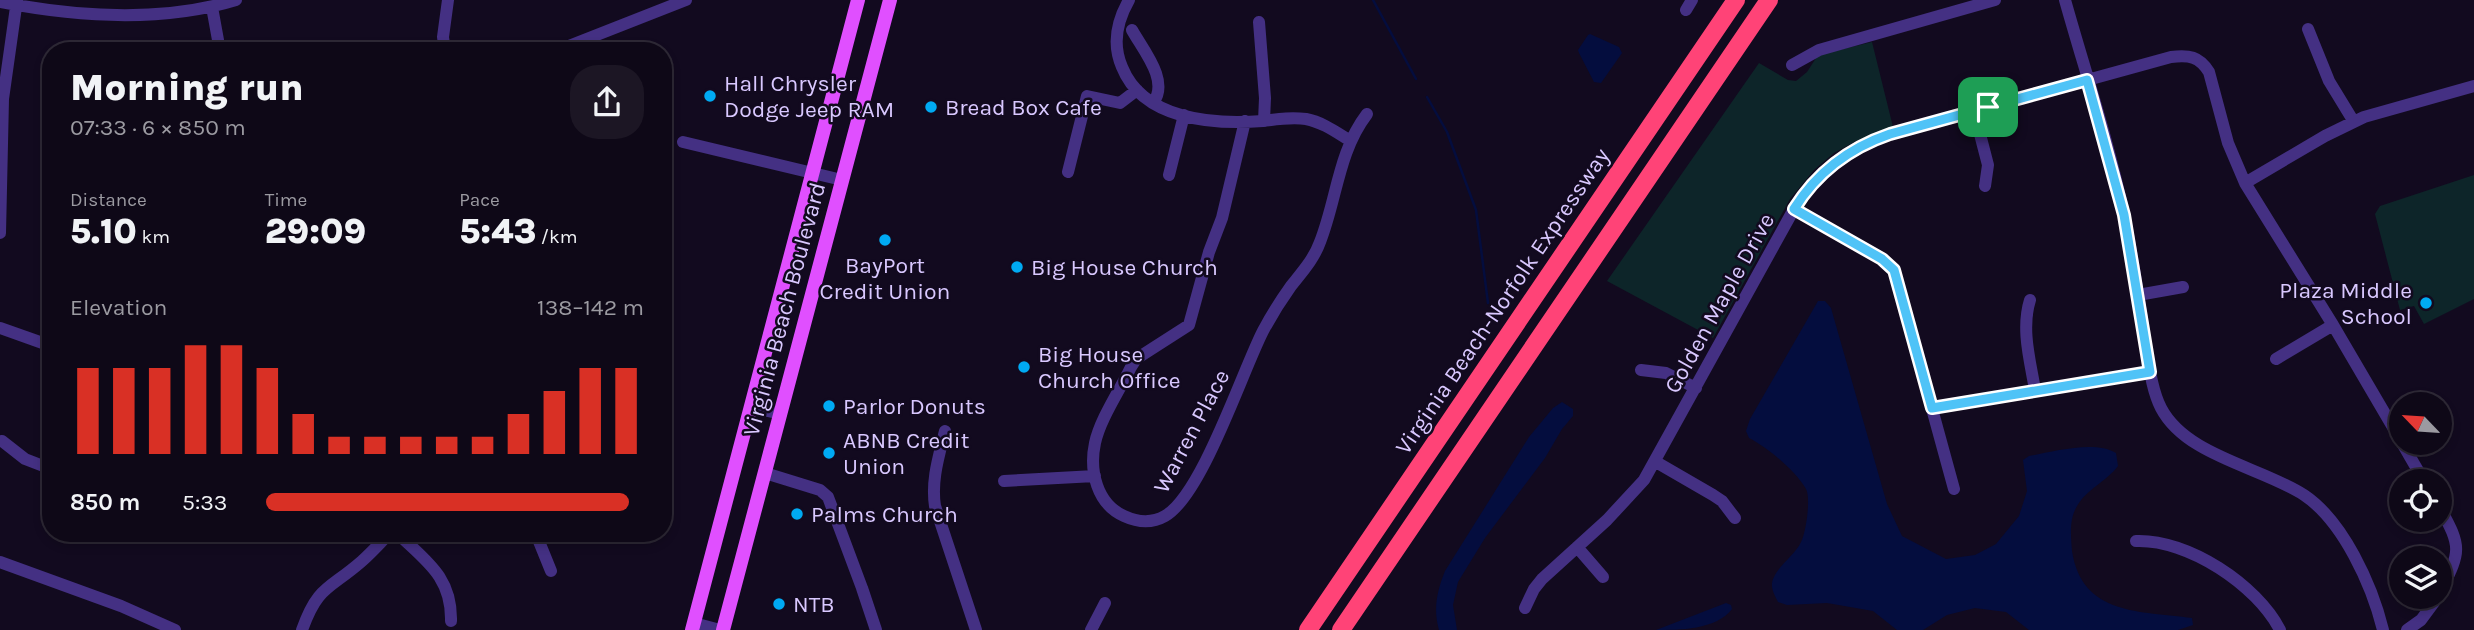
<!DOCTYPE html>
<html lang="en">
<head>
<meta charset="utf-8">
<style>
  :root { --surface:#0e0817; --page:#1c1624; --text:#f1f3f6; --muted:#9b9aa1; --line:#2e2936; --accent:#d93025 }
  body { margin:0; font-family:Karla,sans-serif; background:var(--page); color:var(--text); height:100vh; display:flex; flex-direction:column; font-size:26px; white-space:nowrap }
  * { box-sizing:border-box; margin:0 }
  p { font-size:23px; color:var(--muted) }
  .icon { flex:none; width:38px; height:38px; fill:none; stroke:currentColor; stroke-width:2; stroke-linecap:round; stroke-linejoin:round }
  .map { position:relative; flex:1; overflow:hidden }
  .drawer { position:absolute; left:42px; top:42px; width:630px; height:500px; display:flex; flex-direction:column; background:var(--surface); border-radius:28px; box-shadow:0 4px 10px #0003,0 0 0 2px var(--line) }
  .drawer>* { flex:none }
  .needle { width:46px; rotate:295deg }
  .buttons { position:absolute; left:2389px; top:392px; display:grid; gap:14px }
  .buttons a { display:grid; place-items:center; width:63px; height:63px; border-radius:50%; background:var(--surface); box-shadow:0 4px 10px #0003,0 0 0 2px var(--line); font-size:35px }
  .pin { position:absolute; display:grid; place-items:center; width:60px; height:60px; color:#fff; margin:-30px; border-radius:14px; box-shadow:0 4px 10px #0006 }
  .round { display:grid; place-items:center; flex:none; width:74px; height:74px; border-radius:28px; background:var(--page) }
  .headline { display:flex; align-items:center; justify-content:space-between; height:119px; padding:0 28px }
  h1 { font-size:38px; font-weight:800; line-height:52px }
  .figures { display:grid; grid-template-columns:repeat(3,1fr); gap:10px; height:119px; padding:7px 28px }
  .figures div { display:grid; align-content:center }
  .figures b { font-size:35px; font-weight:800 }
  .figures small { font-size:19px; font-weight:400 }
  .figures p { font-size:19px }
  .chart { height:196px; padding:14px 28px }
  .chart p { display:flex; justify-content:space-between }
  .chart svg { width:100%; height:126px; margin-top:7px; stroke:var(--accent); stroke-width:6 }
  ul { padding:0 28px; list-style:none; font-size:23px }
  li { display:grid; grid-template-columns:112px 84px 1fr; align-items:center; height:52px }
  li i { height:18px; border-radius:9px; background:var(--accent) }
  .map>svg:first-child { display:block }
  .green { fill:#0d2529 }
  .water { fill:#040d3e }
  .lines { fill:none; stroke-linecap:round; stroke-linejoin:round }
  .stream { stroke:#040d3e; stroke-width:2.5 }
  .minor { stroke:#443083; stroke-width:12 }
  .major { stroke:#e04fff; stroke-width:14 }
  .highway { stroke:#ff4377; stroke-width:18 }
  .route-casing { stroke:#fff; stroke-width:14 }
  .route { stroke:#4fc3f7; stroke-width:9 }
  .poi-dot { fill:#00aaf3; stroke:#120a1f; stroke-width:2.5 }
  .labels { text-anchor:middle; stroke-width:5; stroke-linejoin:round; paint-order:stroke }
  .poi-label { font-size:23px; fill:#d9c8ff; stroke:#120a1f; text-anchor:start }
  .street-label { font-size:23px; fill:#d9c8ff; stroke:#120a1f }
</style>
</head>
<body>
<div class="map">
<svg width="2474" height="630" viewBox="0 0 2474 630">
  <rect width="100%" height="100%" fill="#120a1f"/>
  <path class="green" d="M 1872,42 L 1893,127 L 1856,141 L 1834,153 L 1814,170 L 1790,199 L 1713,338 L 1607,281 L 1759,63 L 1788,80 L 1796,81 L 1807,72 L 1818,55 Z
    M 2474,175 L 2474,299 L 2424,324 L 2414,306 L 2400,310 L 2375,214 L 2380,206 Z"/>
  <path class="water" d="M 1590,34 L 1619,47 L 1622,53 L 1601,83 L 1594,82 L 1579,53 L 1578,50 L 1588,35 Z
    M 1818,301 L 1825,301 L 1831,308 L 1887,504 L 1902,536 L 1946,559 L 1975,555 L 1996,544 L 2019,516 L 2027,491 L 2023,460 L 2029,456 C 2053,452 2094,440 2116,453 L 2118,466 C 2106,482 2085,490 2076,508 C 2069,520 2071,538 2072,551 C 2082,616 2141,611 2192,618 L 2193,625 L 2178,630 L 2029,630 L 2006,612 L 1975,608 L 1947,615 L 1923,630 L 1897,630 L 1873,611 L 1827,603 L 1787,605 L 1778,602 C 1774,594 1769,586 1774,577 C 1780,564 1795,555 1801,542 C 1806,533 1811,498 1806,489 C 1796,471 1767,447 1749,438 L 1746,431 L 1750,419 Z
    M 1562,402 L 1573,409 L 1573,416 L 1562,429 L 1545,458 L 1485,538 L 1458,582 L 1453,605 L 1457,630 L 1439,630 C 1433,609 1437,591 1445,571 L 1529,437 L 1553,408 Z
    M 1726,603 L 1731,605 L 1732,609 C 1716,630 1679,630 1656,630 Z"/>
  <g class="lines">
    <path class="stream" d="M 1373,0 L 1416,79
      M 1427,97 L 1447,132 L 1476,210 L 1488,303"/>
    <path class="minor" d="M 1129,0 C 1117,21 1112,44 1122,67 C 1143,120 1214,125 1263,121 C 1278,119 1291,117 1306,119 C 1322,122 1336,132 1349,140
      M 2065,0 C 2085,71 2109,143 2124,215 C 2133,257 2139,299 2145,341 C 2149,363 2151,388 2161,408 C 2186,456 2261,467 2304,495 C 2343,521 2372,585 2383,630
      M 0,2 C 77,17 161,23 236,0
      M 212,7 L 220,51
      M 1686,10 L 1692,0
      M 1259,22 L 1265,98 L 1264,121
      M 2308,29 L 2329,81 L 2354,122
      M 1132,30 C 1143,50 1170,81 1153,103
      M 445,51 L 443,37 L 448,0
      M 556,51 L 686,0
      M 1792,65 L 1819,50 L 1995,0
      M 1974,111 L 1988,165 L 1985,186
      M 1245,121 L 1222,218 L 1209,252 L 1189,325 L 1136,359 L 1131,367 C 1120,390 1100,419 1095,443 C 1089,471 1097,504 1124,516 C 1137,522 1151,524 1165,516 C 1202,495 1242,372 1263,331 C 1271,316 1281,300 1291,286 C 1302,272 1314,259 1320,242 C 1337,199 1338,152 1367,114
      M 683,142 L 842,180
      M 1068,172 L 1087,96 L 1120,103 L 1137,90
      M 1169,175 L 1184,115
      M 2245,183 L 2325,136 L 2364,117 L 2474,86
      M 1794,209 L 1883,259 L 1894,270 L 1954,489
      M 0,233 L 3,99 L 17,0
      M 2138,295 L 2183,287
      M 2030,300 C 2021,329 2030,360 2035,390
      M 0,328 L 51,346
      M 2276,359 L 2333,325
      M 1641,370 L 1666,373 L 1696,388
      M 751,407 L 781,414
      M 1932,408 L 2150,372
      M 945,431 C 939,456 931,480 935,506 L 976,630
      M 2,441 L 25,459 L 51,469
      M 2402,443 L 2424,481
      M 1656,462 L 1713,495 L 1722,501 L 1735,518
      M 765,473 L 820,490 L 828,497 L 862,588 L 876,630
      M 1004,481 L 1095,476
      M 2440,508 C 2463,549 2460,552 2440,593
      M 398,534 C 426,561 452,577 451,621
      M 536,534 L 551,571
      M 2136,541 C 2188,539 2257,585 2280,630
      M 1577,547 L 1603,577
      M 0,562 L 121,606 L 175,630
      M 1525,608 L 1534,589 L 1542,579 L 1607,520 L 1644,480 L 1794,209 C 1816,173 1848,150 1887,135 L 2171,57 C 2189,55 2199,56 2209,72 L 2228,143 L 2245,183 L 2333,325 L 2401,441
      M 694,623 L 720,630
      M 302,630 C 318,585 329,590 362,561 C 371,553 380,543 389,534
      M 1091,630 L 1105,603
      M 2407,630 L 2421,620 L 2438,597"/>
    <path class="major" d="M 692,630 L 858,0
      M 723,630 L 890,0"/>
    <path class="highway" d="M 1308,630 L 1736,0
      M 1341,630 L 1769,0"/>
  </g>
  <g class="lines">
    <defs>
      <path id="route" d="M 2087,80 L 2124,215 L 2150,372 L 1932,408 L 1894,270 L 1882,259 L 1794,209 C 1817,172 1849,148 1890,134 Z"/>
    </defs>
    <use href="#route" class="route-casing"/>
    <use href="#route" class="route"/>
  </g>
  <g class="poi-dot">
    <circle cx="710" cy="96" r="7"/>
    <circle cx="931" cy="107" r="7"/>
    <circle cx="885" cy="240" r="7"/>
    <circle cx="1017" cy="267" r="7"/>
    <circle cx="2426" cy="303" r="7"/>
    <circle cx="1024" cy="367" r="7"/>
    <circle cx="829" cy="406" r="7"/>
    <circle cx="829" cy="453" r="7"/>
    <circle cx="797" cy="514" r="7"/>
    <circle cx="779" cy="604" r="7"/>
  </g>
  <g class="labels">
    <g class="poi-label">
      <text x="724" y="91">Hall Chrysler<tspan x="724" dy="26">Dodge Jeep RAM</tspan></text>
      <text x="945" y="115">Bread Box Cafe</text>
      <text x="885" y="273" text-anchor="middle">BayPort<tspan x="885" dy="26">Credit Union</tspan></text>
      <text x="1031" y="275">Big House Church</text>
      <text x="2412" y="298" text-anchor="end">Plaza Middle<tspan x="2412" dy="26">School</tspan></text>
      <text x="1038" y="362">Big House<tspan x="1038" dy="26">Church Office</tspan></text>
      <text x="843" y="414">Parlor Donuts</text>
      <text x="843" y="448">ABNB Credit<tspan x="843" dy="26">Union</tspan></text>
      <text x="811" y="522">Palms Church</text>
      <text x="793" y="612">NTB</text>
    </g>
    <g class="street-label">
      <text transform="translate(1502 301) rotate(-56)" y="8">Virginia Beach-Norfolk Expressway</text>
      <text transform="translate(1719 303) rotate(-61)" y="8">Golden Maple Drive</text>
      <text transform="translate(784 309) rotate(-75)" y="8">Virginia Beach Boulevard</text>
      <text transform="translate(1191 431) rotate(-62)" y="8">Warren Place</text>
    </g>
  </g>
</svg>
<div class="buttons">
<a><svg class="needle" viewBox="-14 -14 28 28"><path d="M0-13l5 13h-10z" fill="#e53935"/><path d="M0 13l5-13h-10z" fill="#9b9aa1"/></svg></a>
<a><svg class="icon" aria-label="locate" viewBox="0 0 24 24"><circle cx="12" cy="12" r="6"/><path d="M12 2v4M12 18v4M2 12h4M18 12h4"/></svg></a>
<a><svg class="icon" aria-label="layers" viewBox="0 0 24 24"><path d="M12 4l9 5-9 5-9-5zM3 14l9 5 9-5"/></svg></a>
</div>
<div class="pin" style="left:1988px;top:107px;background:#1e9e55"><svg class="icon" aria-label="arrive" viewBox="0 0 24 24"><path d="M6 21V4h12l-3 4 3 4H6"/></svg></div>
<section class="drawer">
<div class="headline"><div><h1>Morning run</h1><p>07:33 · 6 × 850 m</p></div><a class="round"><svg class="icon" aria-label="share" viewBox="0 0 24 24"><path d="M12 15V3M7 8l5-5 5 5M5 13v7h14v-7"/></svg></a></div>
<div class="figures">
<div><p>Distance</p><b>5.10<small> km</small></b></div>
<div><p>Time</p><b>29:09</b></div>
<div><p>Pace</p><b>5:43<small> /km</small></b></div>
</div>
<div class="chart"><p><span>Elevation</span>138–142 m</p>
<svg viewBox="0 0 160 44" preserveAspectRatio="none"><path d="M5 44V14M15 44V14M25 44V14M35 44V6M45 44V6M55 44V14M65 44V30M75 44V38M85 44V38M95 44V38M105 44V38M115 44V38M125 44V30M135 44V22M145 44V14M155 44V14"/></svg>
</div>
<ul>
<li><b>850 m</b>5:33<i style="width:96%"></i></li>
</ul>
</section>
</div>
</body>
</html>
